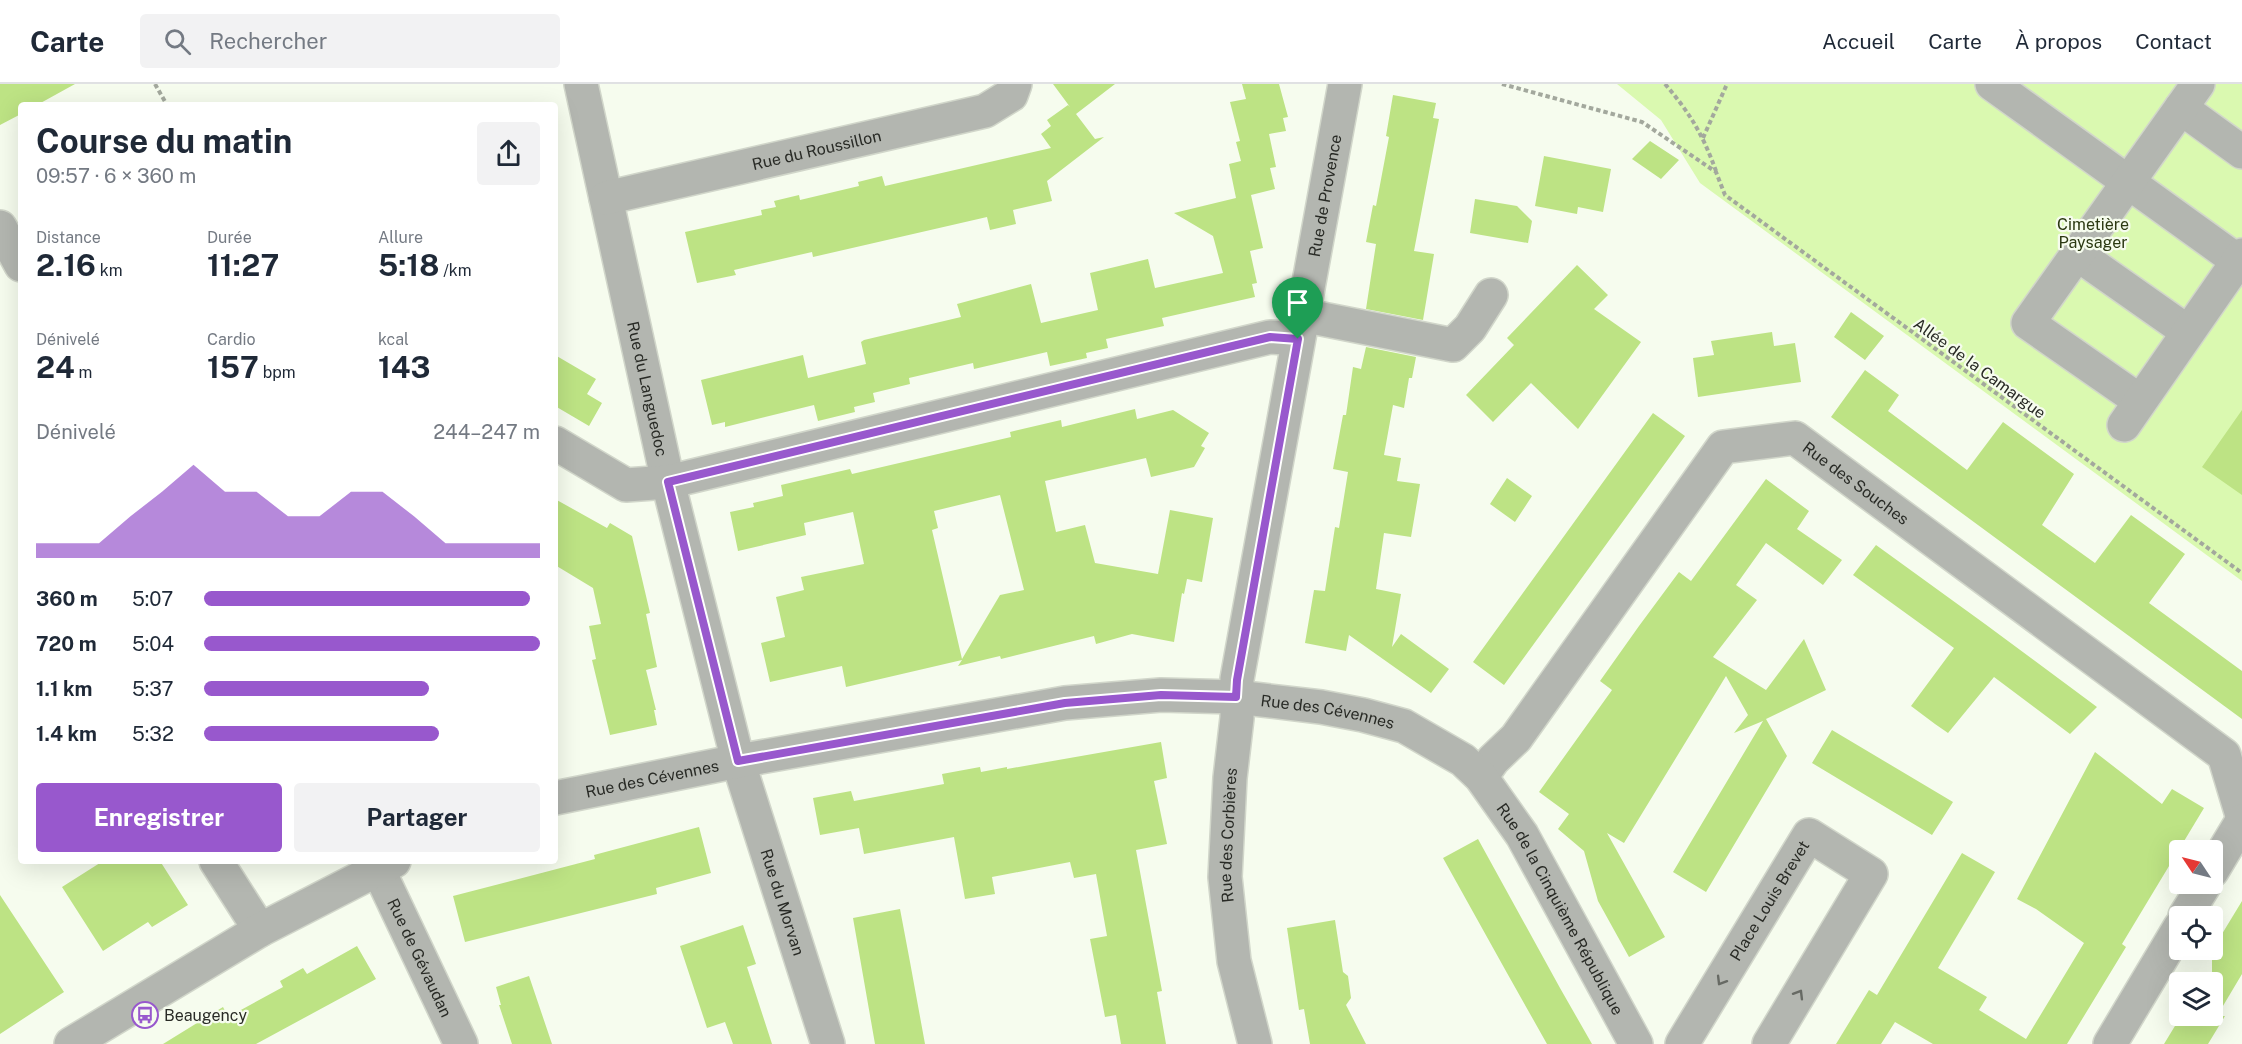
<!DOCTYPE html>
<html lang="fr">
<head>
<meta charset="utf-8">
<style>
  :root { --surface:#fff; --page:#f2f2f3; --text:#1f2937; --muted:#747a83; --line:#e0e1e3; --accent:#9858cd }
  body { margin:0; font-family:"Public Sans",sans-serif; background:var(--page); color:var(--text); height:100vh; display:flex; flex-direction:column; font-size:22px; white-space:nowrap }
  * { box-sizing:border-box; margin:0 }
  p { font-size:20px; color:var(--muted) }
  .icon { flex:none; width:33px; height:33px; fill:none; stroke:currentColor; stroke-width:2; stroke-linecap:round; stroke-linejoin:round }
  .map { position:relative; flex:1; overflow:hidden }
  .side { position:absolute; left:18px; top:18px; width:540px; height:762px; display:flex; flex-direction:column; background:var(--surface); border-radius:6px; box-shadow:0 6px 24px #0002 }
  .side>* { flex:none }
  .needle { width:39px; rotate:305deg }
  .fabs { position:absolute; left:2169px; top:756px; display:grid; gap:12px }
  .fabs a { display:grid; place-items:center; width:54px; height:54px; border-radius:6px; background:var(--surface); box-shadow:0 6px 24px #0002; font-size:30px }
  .pin { position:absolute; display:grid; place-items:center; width:51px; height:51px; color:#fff; margin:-62px -26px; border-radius:50% 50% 50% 0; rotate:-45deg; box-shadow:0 0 6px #0007 }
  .pin .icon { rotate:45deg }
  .round { display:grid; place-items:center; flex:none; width:63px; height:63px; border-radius:6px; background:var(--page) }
  .head { display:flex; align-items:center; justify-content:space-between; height:102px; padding:0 18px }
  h1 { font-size:33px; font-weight:700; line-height:45px }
  .metrics { display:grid; grid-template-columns:repeat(3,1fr); gap:9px; height:102px; padding:6px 18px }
  .metrics div { display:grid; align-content:center }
  .metrics b { font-size:30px; font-weight:700 }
  .metrics small { font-size:16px; font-weight:400 }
  .metrics p { font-size:16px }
  .chart { height:168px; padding:12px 18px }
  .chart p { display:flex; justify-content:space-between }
  .chart svg { width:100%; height:108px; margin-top:6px; fill:var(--accent); opacity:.7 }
  .action { display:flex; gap:12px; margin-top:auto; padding:12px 18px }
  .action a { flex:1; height:69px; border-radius:6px; background:var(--accent); color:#fff; font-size:24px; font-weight:700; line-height:69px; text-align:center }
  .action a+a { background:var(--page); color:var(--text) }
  ul { padding:0 18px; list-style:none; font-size:20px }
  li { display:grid; grid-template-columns:96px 72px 1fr; align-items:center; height:45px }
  li i { height:15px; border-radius:8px; background:var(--accent) }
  header { display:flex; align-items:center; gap:36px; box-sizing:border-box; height:84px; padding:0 30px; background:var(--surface); border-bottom:2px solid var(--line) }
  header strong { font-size:28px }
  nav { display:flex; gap:33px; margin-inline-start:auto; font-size:21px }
  .search { width:420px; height:54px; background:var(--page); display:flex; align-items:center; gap:15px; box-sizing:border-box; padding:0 21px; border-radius:6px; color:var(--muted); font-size:22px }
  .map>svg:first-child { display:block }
  .green { fill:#daf9b0 }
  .building { fill:#bde384; fill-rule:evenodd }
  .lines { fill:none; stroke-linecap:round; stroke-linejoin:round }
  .minor-casing { stroke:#d1d6ca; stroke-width:36 }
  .path { stroke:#a3a89d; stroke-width:4; stroke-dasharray:4.5 3; stroke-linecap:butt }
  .minor { stroke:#b3b6b0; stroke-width:33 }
  .oneway { stroke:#676a64 }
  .route-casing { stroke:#fff; stroke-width:12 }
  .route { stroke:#9858cd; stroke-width:8 }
  .labels { text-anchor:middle; stroke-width:4.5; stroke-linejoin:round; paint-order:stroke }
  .street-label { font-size:16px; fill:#292b26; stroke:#f6fcee }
  .park-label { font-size:16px; fill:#2b3912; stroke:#f6fcee }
  .poi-label { font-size:16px; fill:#292b26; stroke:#f6fcee; text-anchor:start }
</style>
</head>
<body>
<header>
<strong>Carte</strong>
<div class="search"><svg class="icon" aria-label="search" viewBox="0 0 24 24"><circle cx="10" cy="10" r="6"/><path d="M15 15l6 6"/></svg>Rechercher</div>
<nav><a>Accueil</a><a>Carte</a><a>À propos</a><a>Contact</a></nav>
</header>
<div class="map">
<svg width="2242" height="960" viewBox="0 0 2242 960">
  <rect width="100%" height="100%" fill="#f6fcee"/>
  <path class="green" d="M 1617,0 L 2242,0 L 2242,497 L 1700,99 L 1661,36 Z"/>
  <path class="building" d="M 0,0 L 75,0 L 37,21 L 21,21 L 21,30 L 0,41 Z
    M 1053,0 L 1115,0 L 1076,30 L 1095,55 L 1104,53 L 1047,97 L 1052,117 L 1013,126 L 1016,140 L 990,146 L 987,133 L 813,173 L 812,168 L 734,186 L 736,191 L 697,199 L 685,148 L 762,131 L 761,126 L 776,123 L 774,117 L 799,111 L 800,116 L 859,102 L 858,98 L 882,92 L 885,102 L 1051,64 L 1041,50 L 1051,42 L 1047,36 L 1068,21 L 1070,23 Z
    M 1242,0 L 1279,0 L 1288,33 L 1283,34 L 1286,47 L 1269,50 L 1276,83 L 1270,84 L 1275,105 L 1251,111 L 1263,164 L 1250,167 L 1257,199 L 1252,200 L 1255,213 L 1162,234 L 1164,242 L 1106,255 L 1108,264 L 1086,269 L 1087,274 L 1050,282 L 1047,268 L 974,285 L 973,279 L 909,294 L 910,300 L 873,309 L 875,318 L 854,323 L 855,328 L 818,337 L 814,321 L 725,343 L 725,338 L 712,341 L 701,296 L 803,271 L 808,294 L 866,280 L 861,258 L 864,256 L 961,233 L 957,220 L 1031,200 L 1041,239 L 1098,226 L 1090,189 L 1148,175 L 1155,204 L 1223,189 L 1213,152 L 1174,129 L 1236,114 L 1229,80 L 1241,77 L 1236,58 L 1240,57 L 1230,18 L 1246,15 Z
    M 1393,11 L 1436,19 L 1433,34 L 1439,35 L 1414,167 L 1434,170 L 1423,236 L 1366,225 L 1376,160 L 1366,158 L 1373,121 L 1376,122 L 1389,53 L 1386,52 Z
    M 1650,57 L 1679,76 L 1661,95 L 1632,75 Z
    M 1544,72 L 1611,85 L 1603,128 L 1578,123 L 1577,130 L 1535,122 Z
    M 1475,115 L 1517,122 L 1532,137 L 1528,159 L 1470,149 Z
    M 1577,181 L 1608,211 L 1594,225 L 1641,258 L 1578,345 L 1531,299 L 1493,338 L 1466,311 L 1514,261 L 1507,254 Z
    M 1851,228 L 1884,252 L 1865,276 L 1834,253 Z
    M 1772,248 L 1774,262 L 1795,259 L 1801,298 L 1698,313 L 1693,274 L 1714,271 L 1711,257 Z
    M 1366,263 L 1416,273 L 1412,294 L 1409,294 L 1404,324 L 1393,321 L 1384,371 L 1401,374 L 1397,397 L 1420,400 L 1411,453 L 1384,449 L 1376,505 L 1401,510 L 1392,563 L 1401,550 L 1449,585 L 1431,609 L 1349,551 L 1346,567 L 1305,559 L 1314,506 L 1325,507 L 1335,443 L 1339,444 L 1348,388 L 1333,385 L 1343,331 L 1346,331 L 1353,283 L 1361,285 Z
    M 555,271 L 596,295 L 587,310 L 602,319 L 589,342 L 555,322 Z
    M 1865,286 L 1899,311 L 1888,327 L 1967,386 L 2003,338 L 2074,390 L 2042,441 L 2095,479 L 2131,431 L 2185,470 L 2149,519 L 2242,587 L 2242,635 L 1831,333 Z
    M 1135,325 L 1137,335 L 1173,326 L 1209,349 L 1201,362 L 1205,364 L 1194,383 L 1151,393 L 1146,374 L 1045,397 L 1056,448 L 1085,441 L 1095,479 L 1158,490 L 1170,426 L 1213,434 L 1202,498 L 1187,495 L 1184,510 L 1182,509 L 1174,558 L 1132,550 L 1096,560 L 1094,552 L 1001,575 L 1000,572 L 958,582 L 962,576 L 846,603 L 842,582 L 770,598 L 761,559 L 785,553 L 776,513 L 804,506 L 801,493 L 864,480 L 853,428 L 804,439 L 806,451 L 738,467 L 730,428 L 754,423 L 753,419 L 783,412 L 781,401 L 850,385 L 852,390 L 1011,353 L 1010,348 L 1061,336 L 1062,343 ZM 1000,411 L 1024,506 L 1000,511 L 962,575 L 932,446 L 938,444 L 934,427 Z
    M 2242,326 L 2242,411 L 2202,383 Z
    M 1653,329 L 1685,352 L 1504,601 L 1473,578 Z
    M 1507,394 L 1532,412 L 1515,438 L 1490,420 Z
    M 1766,395 L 1809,427 L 1797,445 L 1842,476 L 1823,501 L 1766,459 L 1736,501 L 1757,516 L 1713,573 L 1766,606 L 1804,555 L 1826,606 L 1766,635 L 1787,672 L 1706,808 L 1673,788 L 1763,637 L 1734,649 L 1748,631 L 1726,592 L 1624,759 L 1607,749 L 1665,853 L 1629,873 L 1598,817 L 1584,767 L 1558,745 L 1569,730 L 1539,708 L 1612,606 L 1600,597 L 1639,542 L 1679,488 L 1691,497 Z
    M 555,415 L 607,444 L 610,439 L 632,452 L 650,529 L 646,530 L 657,583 L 646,586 L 656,626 L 654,626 L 657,641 L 610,651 L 592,576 L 596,575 L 589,542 L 601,540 L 593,504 L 555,481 Z
    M 1876,461 L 1985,540 L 2097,623 L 2070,650 L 1994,593 L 1948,649 L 1935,640 L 1911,622 L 1954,564 L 1853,491 Z
    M 1832,646 L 1953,718 L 1932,751 L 1812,679 Z
    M 1161,658 L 1167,694 L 1154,697 L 1167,760 L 1136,766 L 1162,907 L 1157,908 L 1166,960 L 1121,960 L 1116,931 L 1105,933 L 1090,855 L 1107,852 L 1096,790 L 1074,794 L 1070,778 L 992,793 L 995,810 L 965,815 L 954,753 L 864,770 L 859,744 L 820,751 L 813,714 L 851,707 L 854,717 L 944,700 L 942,690 L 980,683 L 981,688 L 1007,683 L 1007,685 Z
    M 2095,668 L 2162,720 L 2172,705 L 2204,724 L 2122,860 L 2126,863 L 2067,960 L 1933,960 L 1895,938 L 1881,960 L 1836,960 L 1869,906 L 1877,911 L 1962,769 L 1995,788 L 1938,884 L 1987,913 L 1979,926 L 2026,955 L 2084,859 L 2036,825 L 2017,815 Z
    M 699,743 L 711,789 L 656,804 L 657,810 L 465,858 L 453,812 L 595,775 L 594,771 Z
    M 1478,755 L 1560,904 L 1592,960 L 1547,960 L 1507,889 L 1443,774 Z
    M 103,777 L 160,777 L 188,821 L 152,843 L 148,838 L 103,867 L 62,803 Z
    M 0,811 L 64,908 L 0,950 Z
    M 2242,817 L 2242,890 L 2217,932 L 2225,932 L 2208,960 L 2164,960 L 2181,932 L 2212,932 L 2212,876 L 2208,873 Z
    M 900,825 L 910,878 L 925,960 L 875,960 L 853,834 Z
    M 1335,836 L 1343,888 L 1348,892 L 1351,914 L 1346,921 L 1366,960 L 1310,960 L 1304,925 L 1299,926 L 1287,844 Z
    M 743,841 L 756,880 L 747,883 L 772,960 L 733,960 L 725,938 L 707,944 L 680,862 Z
    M 357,862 L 376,895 L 256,960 L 163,960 L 223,923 L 228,933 L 283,903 L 280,897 L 303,884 L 307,890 Z
    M 529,892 L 552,960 L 512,960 L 499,921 L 501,921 L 496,903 Z"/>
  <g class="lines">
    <defs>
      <g id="minor">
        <path id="s1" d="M 581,0 L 668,398 L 738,677 L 828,960"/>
        <path d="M 1992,0 L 2242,180"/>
        <path d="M 2181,24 L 2242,68"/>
        <path id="s2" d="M 606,114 L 985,27 L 1011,11 L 1015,0"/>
        <path d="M 0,143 L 21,181"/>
        <path d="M 2077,170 L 2188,248"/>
        <path d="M 1302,231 L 1453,261 L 1470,244 L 1491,211"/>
        <path d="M 2140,317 L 2028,239 L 2198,0"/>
        <path d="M 2124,341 L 2242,171"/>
        <path d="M 555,359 L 626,401 L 668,398 L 1270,253 L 1298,255"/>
        <path id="s3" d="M 1481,693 L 1493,676 L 1516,654 L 1723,363 L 1795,354 L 2224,671 L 2242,731"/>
        <path id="s4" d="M 555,714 L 738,677 L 1065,619 L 1161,611 L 1236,613 L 1321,623 L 1363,631 L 1404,642 L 1463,676 L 1481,693 L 1522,751 L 1636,960"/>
        <path d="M 216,777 L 260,846"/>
        <path id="s5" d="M 378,785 L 461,960"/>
        <path d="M 2212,787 L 2242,737"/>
        <path d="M 2185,832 L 2205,800"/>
        <path d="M 71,960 L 260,846 L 394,777"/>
        <path id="s6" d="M 1255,960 L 1234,877 L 1225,793 L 1230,694 L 1237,634 L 1237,595 L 1345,0"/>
        <path id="s7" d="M 1682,960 L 1809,751 L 1871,790 L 1769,960"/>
        <path d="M 2110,960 L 2180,843"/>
      </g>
    </defs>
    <use href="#minor" class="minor-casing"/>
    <path class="path" d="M 155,0 L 167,21
      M 1502,0 L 1642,38 L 1716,88 L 1725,111 L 2242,489
      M 1665,0 C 1690,29 1703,51 1716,87
      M 1703,54 L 1727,0"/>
    <use href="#minor" class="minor"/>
  </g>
  <defs><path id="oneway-chevron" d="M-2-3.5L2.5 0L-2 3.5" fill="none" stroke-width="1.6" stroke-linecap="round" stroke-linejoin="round" transform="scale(1.5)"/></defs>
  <g class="oneway">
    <use href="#oneway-chevron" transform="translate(1721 897) rotate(121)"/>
    <use href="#oneway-chevron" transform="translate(1799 910) rotate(-59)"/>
  </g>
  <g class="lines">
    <defs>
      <path id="route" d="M 1270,253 L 1298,255 L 1237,596 L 1236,613 L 1161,611 L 1065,619 L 738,677 L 668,398 Z"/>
    </defs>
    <use href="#route" class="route-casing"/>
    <use href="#route" class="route"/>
  </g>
  <defs>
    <symbol id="bus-ring" viewBox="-11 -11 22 22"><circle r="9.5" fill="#f6fcee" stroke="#9858cd" stroke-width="1.5"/><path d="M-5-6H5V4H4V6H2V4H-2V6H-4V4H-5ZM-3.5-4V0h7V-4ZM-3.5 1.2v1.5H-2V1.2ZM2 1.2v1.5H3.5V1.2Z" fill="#9858cd"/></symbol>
  </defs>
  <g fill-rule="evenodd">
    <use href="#bus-ring" x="130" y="916" width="30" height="30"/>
  </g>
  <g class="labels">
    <g class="street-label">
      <text dy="6" stroke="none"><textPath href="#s2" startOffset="216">Rue du Roussillon</textPath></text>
      <text dy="6" stroke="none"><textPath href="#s6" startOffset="860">Rue de Provence</textPath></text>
      <text transform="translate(1980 284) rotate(36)" y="6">Allée de la Camargue</text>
      <text dy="6" stroke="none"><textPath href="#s1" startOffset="312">Rue du Languedoc</textPath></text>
      <text dy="6" stroke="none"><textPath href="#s3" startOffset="558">Rue des Souches</textPath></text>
      <text dy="6" stroke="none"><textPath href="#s4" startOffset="783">Rue des Cévennes</textPath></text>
      <text dy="6" stroke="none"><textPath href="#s4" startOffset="99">Rue des Cévennes</textPath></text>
      <text dy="6" stroke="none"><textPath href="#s6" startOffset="212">Rue des Corbières</textPath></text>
      <text dy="6" stroke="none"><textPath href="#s7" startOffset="168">Place Louis Brevet</textPath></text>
      <text dy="6" stroke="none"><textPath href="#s1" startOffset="843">Rue du Morvan</textPath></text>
      <text dy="6" stroke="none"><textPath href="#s4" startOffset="1108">Rue de la Cinquième République</textPath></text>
      <text dy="6" stroke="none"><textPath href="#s5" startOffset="98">Rue de Gévaudan</textPath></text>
    </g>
    <g class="park-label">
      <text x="2093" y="146">Cimetière<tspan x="2093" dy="18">Paysager</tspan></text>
    </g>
    <g class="poi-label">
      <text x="164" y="937">Beaugency</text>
    </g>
  </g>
</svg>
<div class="fabs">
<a><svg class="needle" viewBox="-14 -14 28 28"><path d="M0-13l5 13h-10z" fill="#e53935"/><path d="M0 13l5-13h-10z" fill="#747a83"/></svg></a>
<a><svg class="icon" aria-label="locate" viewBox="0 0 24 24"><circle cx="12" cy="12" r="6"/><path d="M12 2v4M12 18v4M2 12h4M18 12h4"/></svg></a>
<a><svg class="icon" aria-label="layers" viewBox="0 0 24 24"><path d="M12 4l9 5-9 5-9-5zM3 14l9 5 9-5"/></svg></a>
</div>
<div class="pin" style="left:1298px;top:255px;background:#1e9e55"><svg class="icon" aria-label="arrive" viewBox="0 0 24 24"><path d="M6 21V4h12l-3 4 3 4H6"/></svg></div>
<section class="side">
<div class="head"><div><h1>Course du matin</h1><p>09:57 · 6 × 360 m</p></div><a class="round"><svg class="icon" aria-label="share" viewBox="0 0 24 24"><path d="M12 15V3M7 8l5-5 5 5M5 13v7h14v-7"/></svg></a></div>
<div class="metrics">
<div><p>Distance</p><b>2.16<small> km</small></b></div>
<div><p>Durée</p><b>11:27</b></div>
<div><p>Allure</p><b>5:18<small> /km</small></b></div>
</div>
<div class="metrics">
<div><p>Dénivelé</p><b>24<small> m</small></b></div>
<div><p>Cardio</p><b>157<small> bpm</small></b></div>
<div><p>kcal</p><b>143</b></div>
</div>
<div class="chart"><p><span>Dénivelé</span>244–247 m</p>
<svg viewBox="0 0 160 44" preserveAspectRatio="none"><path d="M0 44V38L10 38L20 38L30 27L40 17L50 6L60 17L70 17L80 27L90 27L100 17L110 17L120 27L130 38L140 38L150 38L160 38V44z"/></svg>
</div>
<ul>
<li><b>360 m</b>5:07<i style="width:97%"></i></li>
<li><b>720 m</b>5:04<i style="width:100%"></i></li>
<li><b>1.1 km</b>5:37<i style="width:67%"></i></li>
<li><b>1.4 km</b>5:32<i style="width:70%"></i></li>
</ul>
<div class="action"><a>Enregistrer</a><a>Partager</a></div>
</section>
</div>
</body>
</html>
